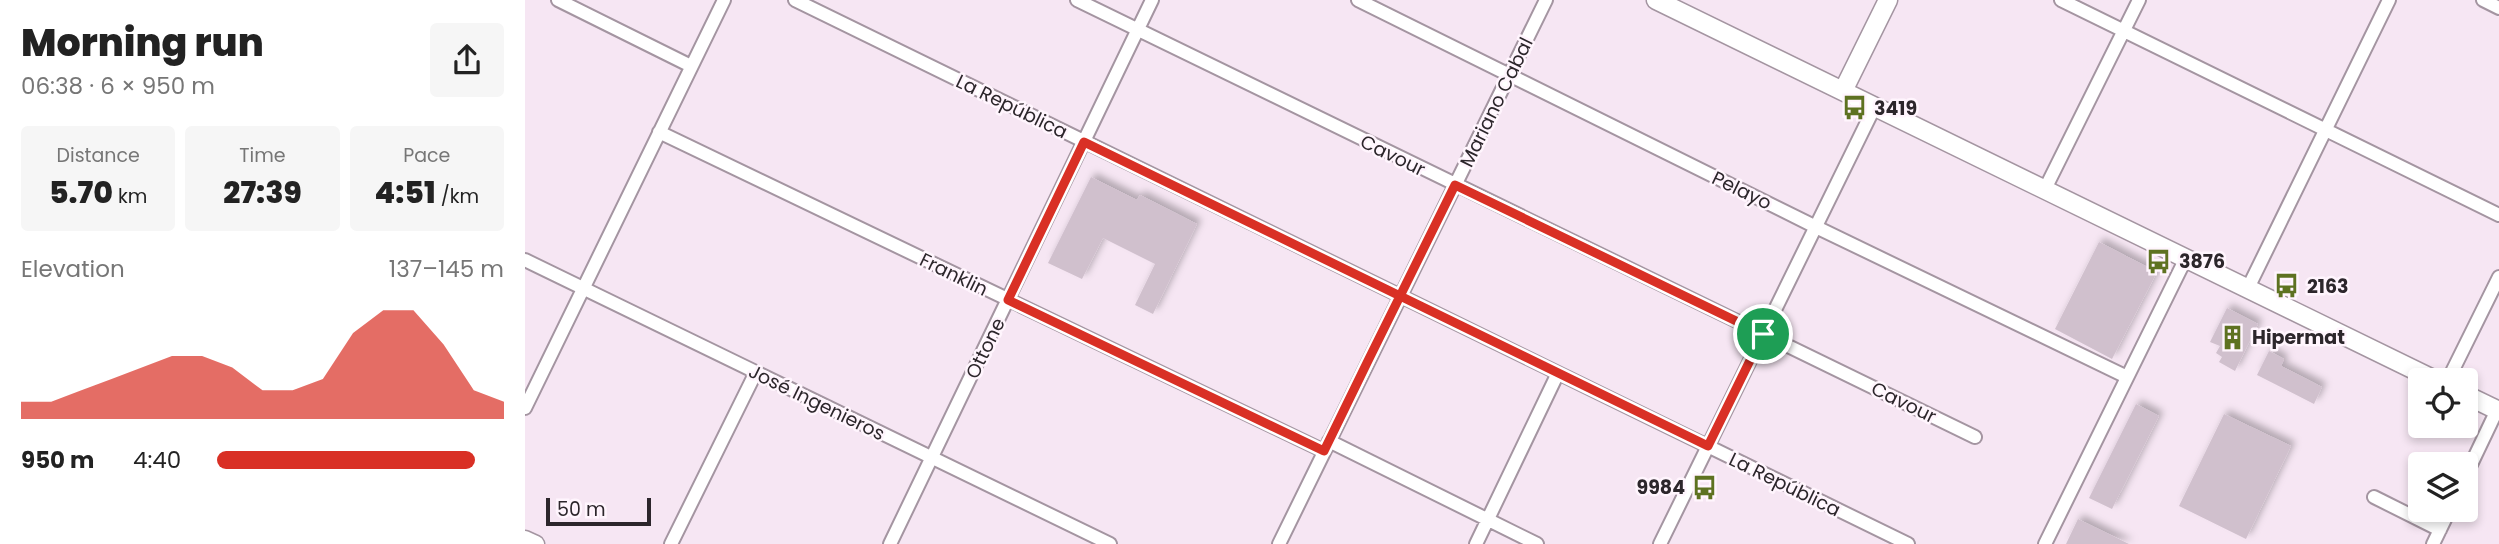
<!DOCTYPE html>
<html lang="en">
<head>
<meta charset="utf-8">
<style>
  :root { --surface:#fff; --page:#f6f6f6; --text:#222; --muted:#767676; --accent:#d93025 }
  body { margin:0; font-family:Poppins,sans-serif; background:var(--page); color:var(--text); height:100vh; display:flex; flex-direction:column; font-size:26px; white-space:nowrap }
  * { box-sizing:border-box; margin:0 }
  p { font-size:23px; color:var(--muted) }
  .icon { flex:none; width:38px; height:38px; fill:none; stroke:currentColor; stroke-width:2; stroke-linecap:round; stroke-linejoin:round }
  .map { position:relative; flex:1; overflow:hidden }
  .side { display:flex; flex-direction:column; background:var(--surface); width:525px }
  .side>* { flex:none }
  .buttons { position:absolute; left:1883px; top:368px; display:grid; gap:14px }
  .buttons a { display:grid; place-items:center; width:70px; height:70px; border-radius:7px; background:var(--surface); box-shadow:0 4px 10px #0003; font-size:35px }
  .scale { position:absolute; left:21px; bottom:18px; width:105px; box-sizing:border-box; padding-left:7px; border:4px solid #2c262b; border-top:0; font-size:19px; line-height:24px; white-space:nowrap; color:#2c262b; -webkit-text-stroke:5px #fff5fd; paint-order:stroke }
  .pin { position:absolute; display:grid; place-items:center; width:60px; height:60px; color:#fff; margin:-30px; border:4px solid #fff; border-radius:50%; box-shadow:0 2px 7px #0007 }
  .round { display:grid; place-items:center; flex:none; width:74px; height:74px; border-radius:7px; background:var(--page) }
  .overview { display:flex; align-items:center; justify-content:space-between; height:119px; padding:0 21px }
  h1 { font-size:38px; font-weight:800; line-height:52px }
  .stats { display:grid; grid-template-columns:repeat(3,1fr); gap:10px; height:119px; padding:7px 21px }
  .stats div { display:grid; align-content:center; border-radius:7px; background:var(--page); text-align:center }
  .stats b { font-size:30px; font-weight:800 }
  .stats small { font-size:19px; font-weight:400 }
  .stats p { font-size:19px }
  .chart { height:196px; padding:14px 21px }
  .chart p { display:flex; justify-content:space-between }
  .chart svg { width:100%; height:126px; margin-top:7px; fill:var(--accent); opacity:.7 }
  ul { padding:0 21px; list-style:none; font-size:23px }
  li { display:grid; grid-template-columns:112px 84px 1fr; align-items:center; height:52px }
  li i { height:18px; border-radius:9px; background:var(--accent) }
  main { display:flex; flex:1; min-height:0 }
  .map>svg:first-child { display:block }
  .building { fill:#d0c0cd; filter:url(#shadow) }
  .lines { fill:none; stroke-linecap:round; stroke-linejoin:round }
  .minor-casing { stroke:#a495a1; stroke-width:16 }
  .tertiary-casing { stroke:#a495a1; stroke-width:19 }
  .secondary-casing { stroke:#a495a1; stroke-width:21 }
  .minor { stroke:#fff; stroke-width:12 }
  .tertiary { stroke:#fff; stroke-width:16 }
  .secondary { stroke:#fff; stroke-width:18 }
  .route-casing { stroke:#fff; stroke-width:14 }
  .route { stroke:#d93025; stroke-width:9 }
  .labels { text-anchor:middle; stroke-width:5; stroke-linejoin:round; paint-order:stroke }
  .street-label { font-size:19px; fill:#2c262b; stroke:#fff5fd }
  .poi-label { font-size:19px; font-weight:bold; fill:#2c262b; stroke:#fff5fd; text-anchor:start }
</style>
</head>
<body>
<main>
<section class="side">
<div class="overview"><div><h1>Morning run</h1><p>06:38 · 6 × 950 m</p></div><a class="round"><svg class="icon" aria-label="share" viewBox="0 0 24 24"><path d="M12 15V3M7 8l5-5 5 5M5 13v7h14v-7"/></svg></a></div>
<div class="stats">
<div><p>Distance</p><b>5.70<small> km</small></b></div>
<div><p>Time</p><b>27:39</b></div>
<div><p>Pace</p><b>4:51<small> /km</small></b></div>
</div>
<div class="chart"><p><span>Elevation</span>137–145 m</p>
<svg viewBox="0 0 160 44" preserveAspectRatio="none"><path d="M0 44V38L10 38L20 34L30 30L40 26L50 22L60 22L70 26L80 34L90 34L100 30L110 14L120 6L130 6L140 18L150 34L160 38V44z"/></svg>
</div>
<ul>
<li><b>950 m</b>4:40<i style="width:90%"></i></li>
</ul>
</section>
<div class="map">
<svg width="1974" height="544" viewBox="0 0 1974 544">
  <defs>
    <filter id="shadow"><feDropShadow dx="4.5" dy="-4.5" stdDeviation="3.5" flood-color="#0004"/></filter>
  </defs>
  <rect width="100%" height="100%" fill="#f6e6f3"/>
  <path class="building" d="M 566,177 L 612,200 L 615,195 L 672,224 L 628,314 L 610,305 L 630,264 L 578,238 L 557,279 L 523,263 Z
    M 1574,242 L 1632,272 L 1587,359 L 1530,329 Z
    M 1702,308 L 1733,324 L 1710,371 L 1694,362 L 1697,357 L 1691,353 L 1695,346 L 1685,342 Z
    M 1744,351 L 1759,359 L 1756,366 L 1797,387 L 1789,404 L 1732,375 Z
    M 1611,404 L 1634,416 L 1587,509 L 1564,498 Z
    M 1699,414 L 1766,446 L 1721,539 L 1654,506 Z
    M 1553,519 L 1604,544 L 1541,544 Z"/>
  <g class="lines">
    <defs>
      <path id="minor" d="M 33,0 L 166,66
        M 270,0 L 1383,544
        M 552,0 L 1450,437
        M 833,0 L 1291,227 L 1602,377
        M 1536,0 L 1974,215
        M 1958,0 L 1974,8
        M 134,132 L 799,451
        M 1520,189 L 1614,0
        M 0,260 L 585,544
        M 1723,288 L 1864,0
        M 1923,380 L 1974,277
        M 0,408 L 199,0
        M 804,441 L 1012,544
        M 1941,475 L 1972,410
        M 1849,497 L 1915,530
        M 146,544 L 231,372
        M 365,544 L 627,0
        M 754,544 L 1021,0
        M 951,544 L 1033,373
        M 1135,544 L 1350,106
        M 1520,544 L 1661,258
        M 1908,544 L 1925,509"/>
      <path id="tertiary" d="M 0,539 L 11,544"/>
      <path id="secondary" d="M 1131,0 L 1910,380
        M 1318,91 L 1363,0
        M 1941,395 L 1974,411"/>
    </defs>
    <use href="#minor" class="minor-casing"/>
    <use href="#tertiary" class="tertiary-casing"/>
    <use href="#secondary" class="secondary-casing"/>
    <use href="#minor" class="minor"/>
    <use href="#tertiary" class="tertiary"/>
    <use href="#secondary" class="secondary"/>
  </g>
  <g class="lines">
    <defs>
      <path id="route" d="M 1238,334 L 930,185 C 886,274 842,362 799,451 L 483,300 L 559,142 C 767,243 975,345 1183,446 L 1238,334"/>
    </defs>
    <use href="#route" class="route-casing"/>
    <use href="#route" class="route"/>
  </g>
  <defs>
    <symbol id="bus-bare" viewBox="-9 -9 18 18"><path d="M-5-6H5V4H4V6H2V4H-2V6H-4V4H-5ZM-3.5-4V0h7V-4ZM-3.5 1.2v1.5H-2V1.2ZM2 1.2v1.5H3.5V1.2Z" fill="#5e7221" stroke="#fff5fd" stroke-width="2.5" paint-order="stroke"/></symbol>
    <symbol id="building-bare" viewBox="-9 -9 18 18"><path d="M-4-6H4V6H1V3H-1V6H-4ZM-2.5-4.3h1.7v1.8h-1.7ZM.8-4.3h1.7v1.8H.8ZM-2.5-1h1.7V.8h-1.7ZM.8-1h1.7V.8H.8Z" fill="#5e7221" stroke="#fff5fd" stroke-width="2.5" paint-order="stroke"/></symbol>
  </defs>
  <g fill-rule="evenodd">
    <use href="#bus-bare" x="1312" y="90" width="35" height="35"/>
    <use href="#bus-bare" x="1616" y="244" width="35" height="35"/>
    <use href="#bus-bare" x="1744" y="268" width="35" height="35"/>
    <use href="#building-bare" x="1690" y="320" width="35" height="35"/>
    <use href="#bus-bare" x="1162" y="470" width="35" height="35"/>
  </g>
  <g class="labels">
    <g class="street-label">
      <text transform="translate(971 102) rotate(-64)" y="7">Mariano Cabal</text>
      <text transform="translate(487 106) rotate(26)" y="7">La República</text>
      <text transform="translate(868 155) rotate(26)" y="7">Cavour</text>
      <text transform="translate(1217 190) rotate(26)" y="7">Pelayo</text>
      <text transform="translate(429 274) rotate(26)" y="7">Franklin</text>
      <text transform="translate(460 348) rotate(-64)" y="7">Ottone</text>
      <text transform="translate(292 402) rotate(26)" y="7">José Ingenieros</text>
      <text transform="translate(1379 402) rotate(26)" y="7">Cavour</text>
      <text transform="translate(1260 484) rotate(26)" y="7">La República</text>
    </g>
    <g class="poi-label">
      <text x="1349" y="115">3419</text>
      <text x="1654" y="268">3876</text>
      <text x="1782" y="293">2163</text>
      <text x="1727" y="344">Hipermat</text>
      <text x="1160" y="494" text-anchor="end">9984</text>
    </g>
  </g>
</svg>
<div class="buttons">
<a><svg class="icon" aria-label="locate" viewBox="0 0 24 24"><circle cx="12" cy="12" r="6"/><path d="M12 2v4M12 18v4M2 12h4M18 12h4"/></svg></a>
<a><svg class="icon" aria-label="layers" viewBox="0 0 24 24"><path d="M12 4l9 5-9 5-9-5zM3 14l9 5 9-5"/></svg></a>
</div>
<div class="scale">50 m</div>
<div class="pin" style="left:1238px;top:334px;background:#1e9e55"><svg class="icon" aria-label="arrive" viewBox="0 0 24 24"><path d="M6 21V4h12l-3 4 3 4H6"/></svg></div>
</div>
</main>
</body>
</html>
